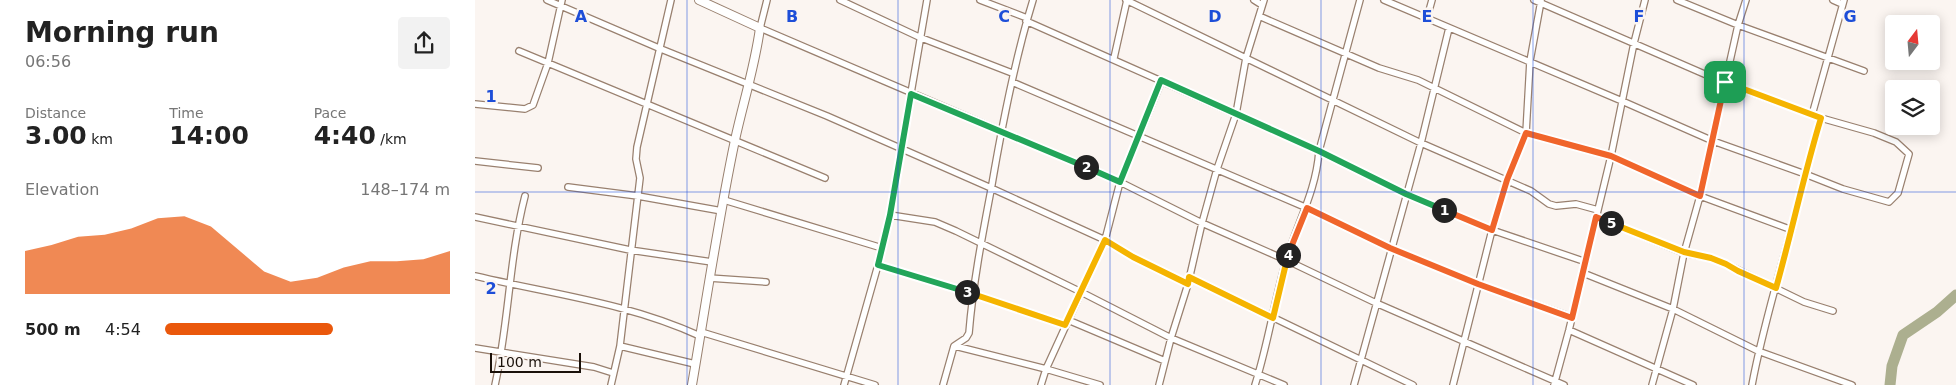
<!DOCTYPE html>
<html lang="en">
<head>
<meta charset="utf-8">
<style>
  :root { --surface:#fff; --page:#f2f2f2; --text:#222; --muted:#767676; --accent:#ea580c }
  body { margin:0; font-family:"DejaVu Sans",sans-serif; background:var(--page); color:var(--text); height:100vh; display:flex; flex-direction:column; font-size:19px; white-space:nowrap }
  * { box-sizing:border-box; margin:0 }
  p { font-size:16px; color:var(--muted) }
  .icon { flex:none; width:28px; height:28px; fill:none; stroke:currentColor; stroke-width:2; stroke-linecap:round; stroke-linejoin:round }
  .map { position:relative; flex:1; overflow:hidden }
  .drawer { display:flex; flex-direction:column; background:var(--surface); width:475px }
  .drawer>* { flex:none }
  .needle { width:32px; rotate:16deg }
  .fabs { position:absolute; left:1410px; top:15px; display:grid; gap:10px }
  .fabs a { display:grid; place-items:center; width:55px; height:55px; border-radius:5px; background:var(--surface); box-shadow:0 2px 12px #0003; font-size:25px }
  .scale { position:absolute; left:15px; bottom:12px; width:91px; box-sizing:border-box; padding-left:5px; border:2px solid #1a110a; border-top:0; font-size:14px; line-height:18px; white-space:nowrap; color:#1a110a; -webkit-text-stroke:4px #fbf5f1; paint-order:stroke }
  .pin { position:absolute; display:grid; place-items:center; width:42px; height:42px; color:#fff; margin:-21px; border-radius:10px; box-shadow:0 2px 8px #0006 }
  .km { position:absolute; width:25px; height:25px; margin:-12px; border-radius:50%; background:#222; color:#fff; font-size:14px; line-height:25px; text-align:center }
  .round { display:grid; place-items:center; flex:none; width:52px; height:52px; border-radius:5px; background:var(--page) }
  .headline { display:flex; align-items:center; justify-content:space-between; height:85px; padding:0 25px }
  h1 { font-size:28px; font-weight:700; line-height:38px }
  .metrics { display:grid; grid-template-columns:repeat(3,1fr); gap:8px; height:85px; padding:5px 25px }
  .metrics div { display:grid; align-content:center }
  .metrics b { font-size:25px; font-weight:700 }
  .metrics small { font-size:14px; font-weight:400 }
  .metrics p { font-size:14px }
  .chart { height:140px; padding:10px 25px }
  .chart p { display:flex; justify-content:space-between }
  .chart svg { width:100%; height:90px; margin-top:5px; fill:var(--accent); opacity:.7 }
  ul { padding:0 25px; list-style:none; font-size:16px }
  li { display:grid; grid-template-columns:80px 60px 1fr; align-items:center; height:38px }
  li i { height:12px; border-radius:6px; background:var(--accent) }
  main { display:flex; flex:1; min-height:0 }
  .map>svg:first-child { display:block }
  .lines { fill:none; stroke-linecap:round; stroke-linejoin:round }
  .river { stroke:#acaf8f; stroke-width:11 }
  .street-casing { stroke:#99806f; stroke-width:8 }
  .secondary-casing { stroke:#99806f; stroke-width:10 }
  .street { stroke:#fff; stroke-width:5.5 }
  .secondary { stroke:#fff; stroke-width:8 }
  .split-1-casing { stroke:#fff; stroke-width:10 }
  .split-2-casing { stroke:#fff; stroke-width:10 }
  .split-3-casing { stroke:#fff; stroke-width:10 }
  .split-4-casing { stroke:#fff; stroke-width:10 }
  .split-5-casing { stroke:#fff; stroke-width:10 }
  .split-6-casing { stroke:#fff; stroke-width:10 }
  .split-1 { stroke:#f0652b; stroke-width:6 }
  .split-2 { stroke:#22a559; stroke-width:6 }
  .split-3 { stroke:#22a559; stroke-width:6 }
  .split-4 { stroke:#f5b400; stroke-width:6 }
  .split-5 { stroke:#f0652b; stroke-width:6 }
  .split-6 { stroke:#f5b400; stroke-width:6 }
  .grid { fill:none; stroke:#1d4ed8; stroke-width:1; stroke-opacity:0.55 }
  .grid-label { font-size:16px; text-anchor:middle; font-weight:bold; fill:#1d4ed8; stroke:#fbf5f1; stroke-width:5; stroke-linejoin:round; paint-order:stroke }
</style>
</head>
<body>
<main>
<section class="drawer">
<div class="headline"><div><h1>Morning run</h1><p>06:56</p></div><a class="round"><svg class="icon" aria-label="share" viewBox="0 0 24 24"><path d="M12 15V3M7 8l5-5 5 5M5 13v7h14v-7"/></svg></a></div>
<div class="metrics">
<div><p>Distance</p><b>3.00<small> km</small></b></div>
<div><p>Time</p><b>14:00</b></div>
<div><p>Pace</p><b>4:40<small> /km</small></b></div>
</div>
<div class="chart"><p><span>Elevation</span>148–174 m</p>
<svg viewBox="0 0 160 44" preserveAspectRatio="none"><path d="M0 44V23L10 20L20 16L30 15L40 12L50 7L60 6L70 11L80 22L90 33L100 38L110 36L120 31L130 28L140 28L150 27L160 23V44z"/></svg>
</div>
<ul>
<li><b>500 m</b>4:54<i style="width:59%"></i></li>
</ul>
</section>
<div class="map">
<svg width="1481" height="385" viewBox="0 0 1481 385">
  <rect width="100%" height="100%" fill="#fbf5f1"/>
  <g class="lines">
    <path class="river" d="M 1415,385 L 1417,366 L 1428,335 L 1462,312 L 1481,295"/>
    <defs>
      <path id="street" d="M 72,0 L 186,49 L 352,116 L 516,188 L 630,240 L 658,257 L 713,284
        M 292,0 L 285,28 L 645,182 L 727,223 L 811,260 L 901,303 L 1089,385
        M 365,0 L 444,37 L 537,73
        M 505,0 L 552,18
        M 651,0 L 946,143 L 1056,191 L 1074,204 L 1081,206 L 1101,204 L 1123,210
        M 779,0 L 787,5
        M 909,0 L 1147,101 L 1238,141 L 1330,174 C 1314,245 1290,314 1277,385
        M 1059,0 L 1250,83 L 1346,118 L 1399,133 L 1421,142 L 1434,154 L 1423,193 L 1414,202 L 1368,189 L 1330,174 L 1346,118
        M 1202,0 L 1263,25 L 1389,71
        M 1358,0 L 1367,4
        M 784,16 L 904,68 L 943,80 L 1051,133 L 1136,156 L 1225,196 L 1317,230
        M 952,18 L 957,0
        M 551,21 L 844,151 L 931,194 L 1017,230 L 1111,262
        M 44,51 L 350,178
        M 639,58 L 652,0
        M 537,82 L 832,208 L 915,248 L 1003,284 L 1097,317
        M 0,104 L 50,109 L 58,105 L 73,63 L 87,0
        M 1337,115 L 1369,0
        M 0,161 L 63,168
        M 93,187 L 163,196 L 247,211
        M 249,200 L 407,248
        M 415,215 L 460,222 L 481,231 L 606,292 L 696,338 L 809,385
        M 0,217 L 155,250 L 237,262
        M 1121,217 L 1209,253 L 1236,258 L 1251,264 L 1329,302 L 1358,311
        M 403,265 L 497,294 L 590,325
        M 1108,273 L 1198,309 L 1283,351 L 1377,385
        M 0,276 C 77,294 153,303 225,336
        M 714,277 L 938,385
        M 234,278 L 291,282
        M 593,320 L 690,361
        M 1094,330 L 1218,385
        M 226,332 L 400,385
        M 145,346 L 220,364
        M 480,346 L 571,369 L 625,385
        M 0,348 L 119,367 L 138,373
        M 20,385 C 34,322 34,258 50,196
        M 136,385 L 145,346 L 165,178 L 161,159 L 162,147 L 196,0
        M 369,385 L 403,265 L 415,215 L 452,0
        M 468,385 L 479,346 L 491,338 L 494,333 C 498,284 507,237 516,190 C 527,125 539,62 558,0
        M 566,385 L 571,369 L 630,240 L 645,182 L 687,80
        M 684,385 L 696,338 L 713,284 L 727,223 L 742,169 L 761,114 L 771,58 L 789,0
        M 780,385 C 793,344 799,302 811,261 C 822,223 841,192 844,151 L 885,0
        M 879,385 L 946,143 L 974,28
        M 978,385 L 1017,230 L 1032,180 L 1051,133 L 1055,61 L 1066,1
        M 1079,385 L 1094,330 L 1136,156 L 1159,43 L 1170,0
        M 1177,385 L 1198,309 L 1209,253 L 1225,196 L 1263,25 L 1271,0"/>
      <path id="secondary" d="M 217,385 C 231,303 243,221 260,140 C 268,103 280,66 285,28 L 224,0"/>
    </defs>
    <use href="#street" class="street-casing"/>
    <use href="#secondary" class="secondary-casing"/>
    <use href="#street" class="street"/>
    <use href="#secondary" class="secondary"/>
  </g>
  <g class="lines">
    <defs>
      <path id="split-1" d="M 969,210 L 1017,230 L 1032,180 L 1051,133 L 1136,156 L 1225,196 L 1250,82"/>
      <path id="split-2" d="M 611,167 L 645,182 L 686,80 L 844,151 L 931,194 L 969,210"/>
      <path id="split-3" d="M 492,292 L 403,265 L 415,215 L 436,94 L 611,167"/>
      <path id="split-4" d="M 492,292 L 590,325 L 630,240 L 658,257 L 713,284 L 714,277 L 798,318 L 813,255"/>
      <path id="split-5" d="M 813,255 L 832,208 L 915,248 L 1003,284 L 1097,318 L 1121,217 L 1136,223"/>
      <path id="split-6" d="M 1136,223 L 1209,252 L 1236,258 L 1251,264 L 1263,271 L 1301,288 C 1317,231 1329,174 1346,118 L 1250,82"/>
    </defs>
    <use href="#split-1" class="split-1-casing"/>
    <use href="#split-2" class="split-2-casing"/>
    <use href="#split-3" class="split-3-casing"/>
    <use href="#split-4" class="split-4-casing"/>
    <use href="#split-5" class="split-5-casing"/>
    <use href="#split-6" class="split-6-casing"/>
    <use href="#split-1" class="split-1"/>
    <use href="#split-2" class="split-2"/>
    <use href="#split-3" class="split-3"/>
    <use href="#split-4" class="split-4"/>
    <use href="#split-5" class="split-5"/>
    <use href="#split-6" class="split-6"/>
  </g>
  <path class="grid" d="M 212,0 L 212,385M 423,0 L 423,385M 635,0 L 635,385M 846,0 L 846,385M 1058,0 L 1058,385M 1269,0 L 1269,385M 0,192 L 1481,192"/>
  <g class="grid-label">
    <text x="106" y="22">A</text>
    <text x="317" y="22">B</text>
    <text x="529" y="22">C</text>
    <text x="740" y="22">D</text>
    <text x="952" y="22">E</text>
    <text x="1164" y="22">F</text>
    <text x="1375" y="22">G</text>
    <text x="16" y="102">1</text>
    <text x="16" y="294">2</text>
  </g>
</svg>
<div class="fabs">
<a><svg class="needle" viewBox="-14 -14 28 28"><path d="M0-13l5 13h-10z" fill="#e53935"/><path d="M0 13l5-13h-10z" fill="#767676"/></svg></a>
<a><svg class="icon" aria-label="layers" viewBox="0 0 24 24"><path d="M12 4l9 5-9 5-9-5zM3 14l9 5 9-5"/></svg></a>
</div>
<div class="scale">100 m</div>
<div class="pin" style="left:1250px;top:82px;background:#1e9e55"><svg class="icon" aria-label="arrive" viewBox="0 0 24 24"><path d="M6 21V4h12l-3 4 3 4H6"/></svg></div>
<b class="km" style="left:969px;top:210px">1</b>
<b class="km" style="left:611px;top:167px">2</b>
<b class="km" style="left:492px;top:292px">3</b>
<b class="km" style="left:813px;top:255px">4</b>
<b class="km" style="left:1136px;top:223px">5</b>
</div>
</main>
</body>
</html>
